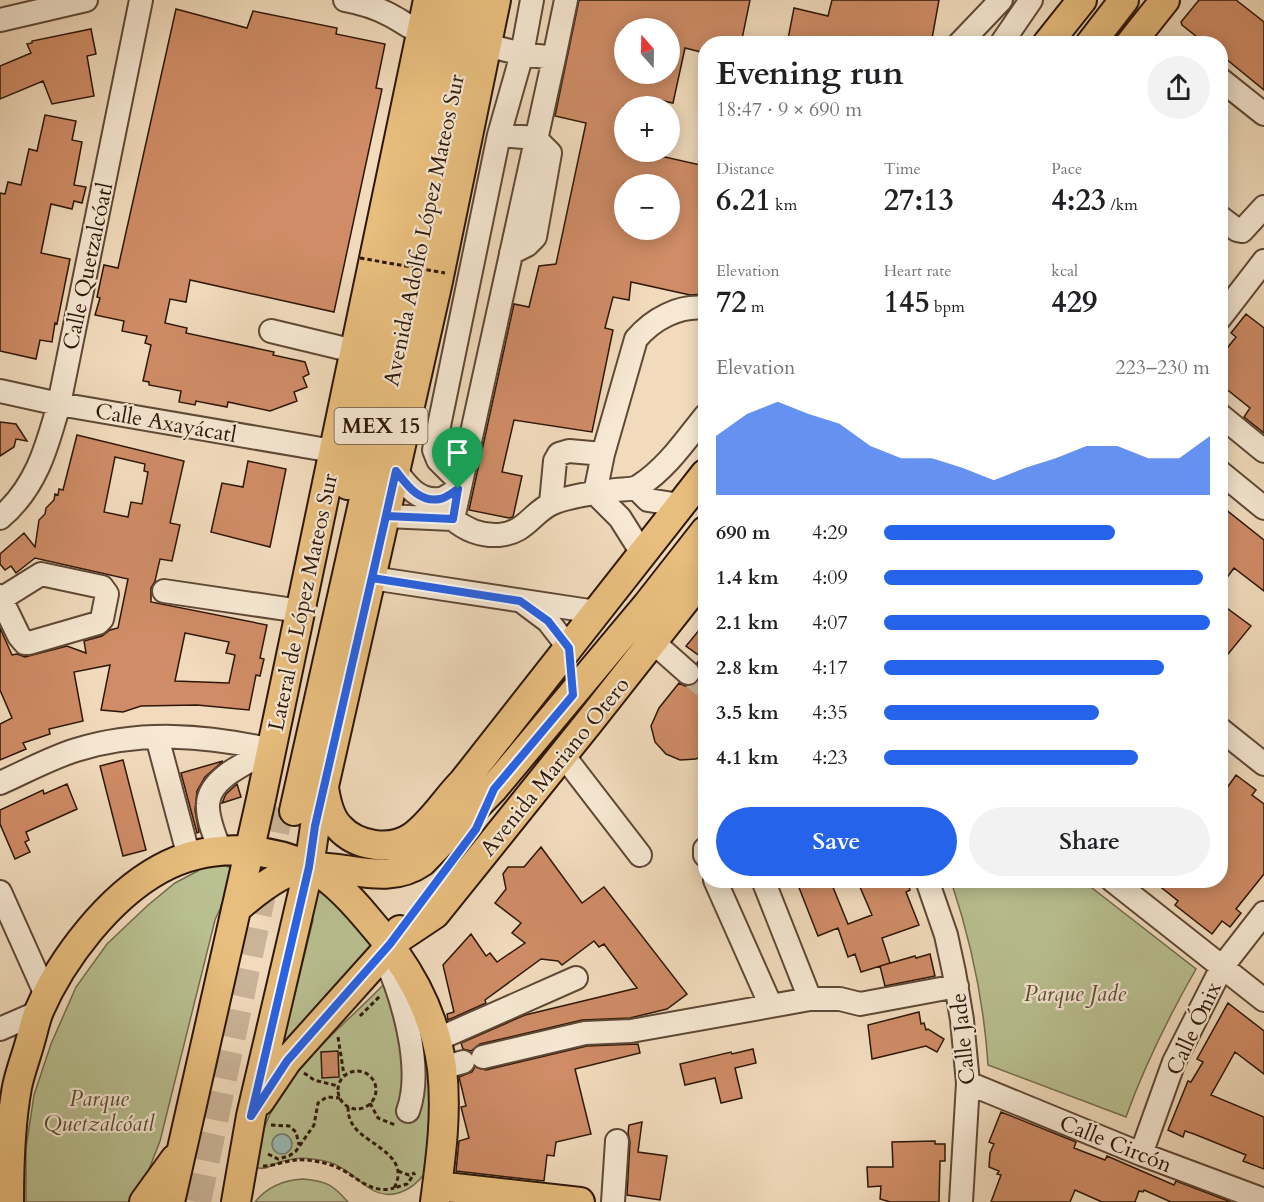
<!DOCTYPE html>
<html lang="en">
<head>
<meta charset="utf-8">
<style>
  :root { --surface:#fff; --page:#f2f2f2; --text:#202124; --muted:#757577; --accent:#2563eb }
  body { margin:0; font-family:Cardo,serif; background:var(--page); color:var(--text); height:100vh; display:flex; flex-direction:column; font-size:22px; white-space:nowrap }
  * { box-sizing:border-box; margin:0 }
  p { font-size:20px; color:var(--muted) }
  .icon { flex:none; width:33px; height:33px; fill:none; stroke:currentColor; stroke-width:2; stroke-linecap:round; stroke-linejoin:round }
  .map { position:relative; flex:1; overflow:hidden }
  .side { position:absolute; left:698px; top:36px; width:530px; height:852px; display:flex; flex-direction:column; background:var(--surface); border-radius:24px; box-shadow:0 3px 15px #0003 }
  .side>* { flex:none }
  .needle { width:39px; rotate:340deg }
  .controls { position:absolute; left:614px; top:18px; display:grid; gap:12px }
  .controls a { display:grid; place-items:center; width:66px; height:66px; border-radius:50%; background:var(--surface); box-shadow:0 3px 15px #0003; font-size:30px }
  .pin { position:absolute; display:grid; place-items:center; width:51px; height:51px; color:#fff; margin:-62px -26px; border-radius:50% 50% 50% 0; rotate:-45deg; box-shadow:0 0 6px #0007 }
  .pin .icon { rotate:45deg }
  .round { display:grid; place-items:center; flex:none; width:63px; height:63px; border-radius:32px; background:var(--page) }
  .summary { display:flex; align-items:center; justify-content:space-between; height:102px; padding:0 18px }
  h1 { font-size:33px; font-weight:700; line-height:45px }
  .stats { display:grid; grid-template-columns:repeat(3,1fr); gap:9px; height:102px; padding:6px 18px }
  .stats div { display:grid; align-content:center }
  .stats b { font-size:30px; font-weight:700 }
  .stats small { font-size:16px; font-weight:400 }
  .stats p { font-size:16px }
  .chart { height:168px; padding:12px 18px }
  .chart p { display:flex; justify-content:space-between }
  .chart svg { width:100%; height:108px; margin-top:6px; fill:var(--accent); opacity:.7 }
  .action { display:flex; gap:12px; margin-top:auto; padding:12px 18px }
  .action a { flex:1; height:69px; border-radius:36px; background:var(--accent); color:#fff; font-size:24px; font-weight:700; line-height:69px; text-align:center }
  .action a+a { background:var(--page); color:var(--text) }
  ul { padding:0 18px; list-style:none; font-size:20px }
  li { display:grid; grid-template-columns:96px 72px 1fr; align-items:center; height:45px }
  li i { height:15px; border-radius:8px; background:var(--accent) }
  .map>svg:first-child { display:block }
  .green { fill:#b9c091; stroke:#746c4e; stroke-width:1.5 }
  .water { fill:#9bbbb2; stroke:#6f796f; stroke-width:1.5 }
  .building { fill:#cf8c66; stroke:#2e170a; stroke-width:1.5; fill-rule:evenodd }
  .lines { fill:none; stroke-linecap:round; stroke-linejoin:round }
  .minor-tunnel { stroke:#cab498; stroke-width:22; stroke-dasharray:22 11; stroke-linecap:butt }
  .major-tunnel { stroke:#cab498; stroke-width:28; stroke-dasharray:28 14; stroke-linecap:butt }
  .minor-casing { stroke:#5f4836; stroke-width:26 }
  .major-casing { stroke:#2e170a; stroke-width:32 }
  .path { stroke:#2e170a; stroke-width:3; stroke-dasharray:4.5 3; stroke-linecap:butt }
  .minor { stroke:#f6e8d3; stroke-width:22 }
  .major { stroke:#e8be7e; stroke-width:28 }
  .path-bridge { stroke:#2e170a; stroke-width:3; stroke-dasharray:4.5 3; stroke-linecap:butt }
  .route-casing { stroke:#fff; stroke-width:12 }
  .route { stroke:#2563eb; stroke-width:8 }
  .labels { text-anchor:middle; stroke-width:4.5; stroke-linejoin:round; paint-order:stroke }
  .shield { fill:#f6e8d3; stroke:#6a5646; stroke-width:1.5 }
  .shield-label { font-size:21px; font-weight:bold; fill:#2e170a }
  .street-label { font-size:22px; fill:#2e170a; stroke:#f6e8d3 }
  .park-label { font-size:22px; font-style:italic; fill:#584a32; stroke:#f6e8d3 }
</style>
</head>
<body>
<div class="map">
<svg width="1264" height="1202" viewBox="0 0 1264 1202">
  <rect width="100%" height="100%" fill="#f1dbbc"/>
  <filter id="stains"><feTurbulence type="fractalNoise" baseFrequency=".00333" numOctaves="4"/><feColorMatrix values="0 0 0 0 .2 0 0 0 0 .09 0 0 0 0 .02 0 0 0 .5 -.17"/></filter>
  <radialGradient id="worn" r=".72"><stop offset=".6" stop-color="#630" stop-opacity="0"/><stop offset="1" stop-color="#630" stop-opacity=".3"/></radialGradient>
  <path class="green" d="M 209,865 L 225,866 L 238,869 L 215,920 L 160,1141 L 146,1177 L 129,1202 L 26,1202 L 26,1148 L 34,1095 L 51,1044 L 76,987 L 107,944 L 147,906 L 175,883 Z
    M 951,881 L 1083,881 L 1196,969 C 1168,1018 1145,1064 1126,1117 L 988,1065 C 984,1001 971,941 951,881 Z
    M 321,885 L 375,946 L 279,1054 L 276,1033 L 290,1014 L 313,920 L 307,892 Z
    M 388,980 L 408,993 L 433,1079 L 425,1173 C 412,1191 390,1202 369,1188 C 357,1180 347,1169 334,1164 C 328,1161 319,1160 312,1159 C 301,1157 290,1159 280,1162 C 272,1165 266,1170 258,1168 C 254,1159 258,1150 260,1141 C 278,1073 342,1029 388,980 Z
    M 303,1179 C 327,1181 333,1185 348,1202 L 255,1202 C 267,1187 285,1180 303,1179 Z"/>
  <path class="water" d="M272 1144a10 10 0 1 1 20 0a10 10 0 1 1-20 0Z"/>
  <path class="building" d="M 579,0 L 750,0 L 741,44 L 705,44 L 705,53 L 685,48 L 673,103 L 654,99 L 652,106 L 624,106 L 624,152 L 643,152 L 705,166 L 705,294 L 690,295 L 631,282 L 629,300 L 613,297 L 605,328 L 613,330 L 592,432 L 514,420 L 502,472 L 522,476 L 513,517 L 509,518 L 469,510 L 514,304 L 529,307 L 539,266 L 556,264 L 586,123 L 555,116 ZM 624,28 L 669,28 L 669,74 L 624,74 ZM 624,184 L 669,184 L 669,230 L 624,230 Z
    M 832,0 L 939,0 L 931,44 L 787,44 L 794,8 L 828,16 Z
    M 1199,0 L 1236,0 L 1264,22 L 1264,90 L 1220,54 L 1220,44 L 1206,44 L 1182,25 L 1181,22 Z
    M 176,9 L 247,28 L 253,11 L 337,28 L 336,34 L 385,44 L 376,88 L 382,89 L 334,312 L 190,280 L 186,302 L 170,299 L 165,323 L 187,328 L 186,333 L 274,352 L 273,355 L 305,362 L 309,374 L 303,377 L 307,387 L 294,392 L 297,401 L 270,411 L 228,402 L 227,407 L 196,401 L 195,405 L 179,402 L 181,391 L 149,385 L 149,382 L 143,381 L 151,345 L 145,343 L 147,336 L 122,331 L 124,321 L 95,315 L 100,298 L 97,297 L 104,265 L 118,268 Z
    M 91,29 L 96,54 L 87,56 L 94,96 L 52,104 L 43,81 L 0,99 L 0,66 L 31,53 L 27,44 L 32,43 L 32,41 Z
    M 45,115 L 76,121 L 72,140 L 82,142 L 74,185 L 86,187 L 82,203 L 74,201 L 72,209 L 51,204 L 41,253 L 70,259 L 57,324 L 55,323 L 52,342 L 40,340 L 36,359 L 0,351 L 0,193 L 5,194 L 8,182 L 21,185 L 29,149 L 37,151 Z
    M 1246,314 L 1264,328 L 1264,433 L 1244,417 L 1250,408 L 1220,384 L 1220,357 L 1236,337 L 1231,333 Z
    M 0,422 L 16,424 L 27,441 L 16,439 L 14,447 L 0,456 Z
    M 77,435 L 184,461 L 170,523 L 180,525 L 172,561 L 160,559 L 155,581 L 151,588 L 151,602 L 267,625 L 260,658 L 264,659 L 260,676 L 256,675 L 249,710 L 197,705 L 141,706 L 123,712 L 101,710 L 110,665 L 74,672 L 83,721 L 49,729 L 50,734 L 23,743 L 26,749 L 0,760 L 0,724 L 12,718 L 0,690 L 0,628 L 12,655 L 17,654 L 25,657 L 67,646 L 86,653 L 84,641 L 102,636 L 110,630 L 118,628 L 128,579 L 35,558 L 16,573 L 11,566 L 5,570 L 0,564 L 0,554 L 24,533 L 35,547 L 39,520 L 45,514 L 46,508 L 54,500 L 55,494 L 58,495 L 59,489 L 63,490 ZM 115,457 L 145,464 L 144,471 L 148,472 L 142,504 L 131,502 L 128,517 L 104,512 ZM 185,633 L 229,642 L 226,653 L 235,655 L 229,683 L 175,681 Z
    M 248,461 L 286,469 L 270,547 L 211,532 L 222,483 L 243,487 Z
    M 1220,505 L 1264,540 L 1264,591 L 1234,568 L 1220,587 Z
    M 1220,603 L 1251,626 L 1220,664 Z
    M 705,623 L 705,688 L 701,693 L 705,698 L 705,753 L 696,759 L 680,760 L 666,754 L 655,742 L 651,726 L 659,708 L 679,683 L 685,686 L 692,686 L 698,681 L 701,676 L 701,669 L 697,663 L 701,657 L 686,646 Z
    M 123,760 L 146,850 L 123,856 L 100,766 Z
    M 223,761 L 205,777 L 197,791 L 195,810 L 199,832 L 197,833 L 181,773 Z
    M 1236,775 L 1256,790 L 1252,795 L 1264,804 L 1264,874 L 1236,909 L 1241,913 L 1230,927 L 1222,921 L 1212,934 L 1175,905 L 1178,901 L 1152,880 L 1220,880 L 1220,853 L 1224,847 L 1220,843 L 1220,782 L 1227,788 Z
    M 67,784 L 77,809 L 26,832 L 29,840 L 25,842 L 30,852 L 15,859 L 0,824 L 0,810 L 43,790 L 44,794 Z
    M 237,784 L 241,797 L 222,803 L 226,794 Z
    M 541,847 L 582,903 L 604,887 L 687,994 L 667,1009 L 630,1018 L 582,1020 L 480,1044 L 471,1051 L 463,1049 L 461,1043 L 525,1015 L 637,988 L 604,944 L 599,947 L 594,941 L 562,965 L 558,961 L 541,959 L 485,1000 L 486,1003 L 448,1020 L 447,1014 L 454,1012 L 443,965 L 471,934 L 486,956 L 490,953 L 497,962 L 525,943 L 512,933 L 521,923 L 495,903 L 506,889 L 503,874 L 508,867 L 524,867 Z
    M 796,880 L 830,880 L 848,924 L 872,915 L 860,887 L 862,886 L 860,880 L 907,880 L 910,890 L 906,892 L 919,925 L 882,938 L 890,963 L 861,972 L 855,954 L 848,957 L 838,928 L 818,936 Z
    M 930,954 L 935,976 L 885,986 L 880,966 L 915,956 L 916,958 Z
    M 1228,1003 L 1264,1031 L 1264,1074 L 1235,1052 L 1211,1095 L 1264,1117 L 1264,1169 L 1243,1161 L 1246,1155 L 1194,1134 L 1185,1131 L 1183,1137 L 1168,1130 L 1188,1081 L 1191,1082 L 1203,1062 L 1197,1059 Z
    M 919,1012 L 921,1024 L 924,1023 L 926,1030 L 928,1029 L 944,1039 L 937,1052 L 926,1046 L 872,1059 L 868,1025 Z
    M 638,1044 L 640,1053 L 575,1069 L 591,1134 L 556,1142 L 554,1156 L 547,1155 L 544,1181 L 456,1171 L 459,1141 L 469,1138 L 461,1107 L 466,1106 L 459,1077 L 472,1072 L 475,1067 L 486,1070 L 587,1046 Z
    M 753,1049 L 756,1063 L 735,1068 L 742,1098 L 721,1103 L 715,1078 L 685,1085 L 680,1064 L 731,1052 L 732,1054 Z
    M 338,1051 L 339,1077 L 322,1078 L 321,1052 Z
    M 1001,1112 L 1076,1142 L 1074,1148 L 1105,1160 L 1107,1156 L 1174,1185 L 1176,1181 L 1231,1202 L 1171,1202 L 1144,1190 L 1143,1192 L 1139,1191 L 1135,1202 L 1102,1202 L 1075,1190 L 1070,1202 L 991,1202 L 1001,1175 L 997,1174 L 999,1171 L 989,1167 L 990,1153 L 994,1144 L 989,1142 Z
    M 642,1122 L 638,1152 L 667,1156 L 660,1200 L 627,1195 L 630,1142 L 628,1133 L 629,1125 Z
    M 935,1141 L 935,1144 L 945,1144 L 945,1161 L 940,1161 L 939,1202 L 890,1202 L 880,1199 L 881,1186 L 868,1187 L 867,1167 L 893,1167 L 892,1142 Z"/>
  <g class="lines">
    <path class="minor-tunnel" d="M 688,673 L 705,688"/>
    <path class="major-tunnel" d="M 197,1202 L 280,808"/>
    <defs>
      <path id="minor" d="M 345,0 C 361,3 375,7 390,15 C 409,25 415,33 437,36
        M 0,20 L 86,0
        M 470,41 L 522,54 L 554,58 L 453,519 C 466,530 482,536 499,535 C 526,533 532,512 553,503 C 572,495 596,493 616,490 C 623,489 633,490 639,486 C 666,469 685,441 705,416
        M 959,44 L 1001,0
        M 1001,44 L 1031,0
        M 554,58 L 566,0
        M 1220,79 L 1264,114
        M 499,135 L 535,138 L 550,153 L 535,237 L 527,245 L 511,253
        M 1220,217 L 1237,230 L 1242,231 L 1264,207
        M 1220,318 L 1264,261
        M 271,331 L 354,351
        M 0,391 L 59,404 L 333,451
        M 1220,415 L 1264,451
        M 396,471 C 407,486 419,502 440,499 C 446,498 453,492 458,489
        M 1220,472 L 1264,508
        M 459,481 L 438,460 L 434,450 L 499,135 L 522,54 L 532,0
        M 636,488 L 648,500 L 680,505
        M 551,503 L 555,461 L 559,454 L 569,451 L 603,454
        M 386,516 L 453,519
        M 0,518 C 36,488 47,447 59,404 L 141,0
        M 642,553 L 620,518 L 595,493 L 603,454 L 636,339 C 653,319 679,305 705,308
        M 372,578 L 596,612
        M 164,591 L 300,611
        M 0,596 L 1,599 L 19,636 L 25,643 L 29,643 L 98,623 L 102,619 L 107,594 L 102,587 L 41,574 L 1,599
        M 524,603 L 548,621 L 569,648
        M 653,642 L 688,673
        M 1220,729 L 1264,764
        M 157,737 L 189,857
        M 563,755 L 640,855
        M 0,783 C 25,772 50,758 76,750 C 140,730 206,735 271,750
        M 705,849 L 705,855
        M 220,850 C 215,836 207,819 208,804 C 209,777 250,761 271,750
        M 715,880 L 771,1006
        M 763,880 L 810,999
        M 927,880 L 946,935 L 954,972 L 962,1020 L 968,1083 L 961,1202
        M 1112,880 L 1264,1000
        M 0,892 L 47,997
        M 383,954 C 402,994 424,1067 408,1111
        M 0,1029 L 39,1012
        M 436,1040 L 576,978
        M 483,1057 L 585,1033 L 631,1031 L 810,999 L 840,999 L 860,1004 L 957,986
        M 442,1068 L 463,1062
        M 968,1083 L 1141,1154 L 1264,1200
        M 1141,1154 L 1174,1062 L 1222,967 L 1264,913
        M 613,1202 L 617,1141"/>
      <path id="major" d="M 1047,44 L 1082,0
        M 1090,44 L 1124,0
        M 1130,44 L 1165,0
        M 348,485 L 449,0
        M 324,788 C 326,801 329,817 339,827 C 356,846 390,852 412,837 C 432,823 446,799 463,782 L 705,474
        M 294,811 L 399,343 L 471,0
        M 236,909 C 254,893 285,867 311,867 C 349,866 388,886 422,862 L 493,789 L 647,605 L 705,531
        M 390,944 L 435,914 L 590,721 L 705,575
        M 260,1101 L 287,1061 L 383,954 L 400,930
        M 437,1186 L 580,1202
        M 9,1202 C 9,1163 10,1125 17,1087 C 20,1072 26,1057 30,1042 C 33,1032 35,1021 39,1011 C 62,958 109,897 160,869 C 205,844 262,845 308,866 C 331,877 351,899 367,918 C 406,962 434,1009 442,1068 C 447,1114 441,1157 435,1202
        M 144,1202 L 175,1159
        M 170,1202 L 261,799 L 428,0
        M 236,1202 L 251,1116 L 309,867 L 315,826 L 437,286 L 496,0"/>
    </defs>
    <use href="#minor" class="minor-casing"/>
    <use href="#major" class="major-casing"/>
    <path class="path" d="M 360,1016 L 381,995
      M 338,1037 L 344,1075
      M338 1090a19 19 0 1 1 38 0a19 19 0 1 1-38 0Z
      M 304,1073 L 314,1080 L 338,1086
      M 370,1103 L 378,1118 L 395,1125
      M 348,1107 C 348,1116 350,1122 356,1129 C 371,1146 411,1157 394,1188 L 407,1184 L 415,1173
      M 271,1125 L 289,1126 L 296,1132 L 299,1145
      M 268,1154 L 278,1159 L 289,1156 L 296,1151 L 314,1125 L 318,1103 L 327,1097 L 340,1098
      M 263,1166 C 274,1166 285,1161 296,1160 C 307,1159 323,1162 334,1166 C 355,1174 369,1195 394,1188
      M 398,1171 L 409,1175 L 415,1173"/>
    <use href="#minor" class="minor"/>
    <use href="#major" class="major"/>
    <path class="path-bridge" d="M 360,258 L 445,273"/>
  </g>
  <g class="lines">
    <defs>
      <path id="route" d="M 458,489 L 453,519 L 386,516 L 315,826 L 309,867 L 251,1116 L 287,1061 L 390,944 L 476,829 L 494,789 L 573,695 L 569,648 L 548,621 L 520,601 L 372,578 L 396,471 C 407,485 419,503 440,499 C 446,498 453,492 458,489"/>
    </defs>
    <use href="#route" class="route-casing"/>
    <use href="#route" class="route"/>
  </g>
  <g class="labels">
    <rect class="shield" x="334.5" y="408" width="93" height="36" rx="4.5"/>
    <g class="shield-label">
      <text x="381" y="433">MEX 15</text>
    </g>
    <g class="street-label">
      <text transform="translate(423 230) rotate(-78)" y="8">Avenida Adolfo López Mateos Sur</text>
      <text transform="translate(87 266) rotate(-78)" y="8">Calle Quetzalcóatl</text>
      <text transform="translate(166 422) rotate(10)" y="8">Calle Axayácatl</text>
      <text transform="translate(302 602) rotate(-78)" y="8">Lateral de López Mateos Sur</text>
      <text transform="translate(554 766) rotate(-51)" y="8">Avenida Mariano Otero</text>
      <text transform="translate(1193 1028) rotate(-65)" y="8">Calle Ónix</text>
      <text transform="translate(962 1039) rotate(-96)" y="8">Calle Jade</text>
      <text transform="translate(1116 1143) rotate(22)" y="8">Calle Circón</text>
    </g>
    <g class="park-label">
      <text x="1075" y="1001">Parque Jade</text>
      <text x="99" y="1106">Parque<tspan x="99" dy="25">Quetzalcóatl</tspan></text>
    </g>
  </g>
  <rect width="100%" height="100%" filter="url(#stains)"/>
  <rect width="100%" height="100%" fill="url(#worn)"/>
</svg>
<div class="controls">
<a><svg class="needle" viewBox="-14 -14 28 28"><path d="M0-13l5 13h-10z" fill="#e53935"/><path d="M0 13l5-13h-10z" fill="#757577"/></svg></a>
<a>+</a>
<a>−</a>
</div>
<div class="pin" style="left:458px;top:489px;background:#1e9e55"><svg class="icon" aria-label="arrive" viewBox="0 0 24 24"><path d="M6 21V4h12l-3 4 3 4H6"/></svg></div>
<section class="side">
<div class="summary"><div><h1>Evening run</h1><p>18:47 · 9 × 690 m</p></div><a class="round"><svg class="icon" aria-label="share" viewBox="0 0 24 24"><path d="M12 15V3M7 8l5-5 5 5M5 13v7h14v-7"/></svg></a></div>
<div class="stats">
<div><p>Distance</p><b>6.21<small> km</small></b></div>
<div><p>Time</p><b>27:13</b></div>
<div><p>Pace</p><b>4:23<small> /km</small></b></div>
</div>
<div class="stats">
<div><p>Elevation</p><b>72<small> m</small></b></div>
<div><p>Heart rate</p><b>145<small> bpm</small></b></div>
<div><p>kcal</p><b>429</b></div>
</div>
<div class="chart"><p><span>Elevation</span>223–230 m</p>
<svg viewBox="0 0 160 44" preserveAspectRatio="none"><path d="M0 44V20L10 11L20 6L30 11L40 15L50 24L60 29L70 29L80 33L90 38L100 33L110 29L120 24L130 24L140 29L150 29L160 20V44z"/></svg>
</div>
<ul>
<li><b>690 m</b>4:29<i style="width:71%"></i></li>
<li><b>1.4 km</b>4:09<i style="width:98%"></i></li>
<li><b>2.1 km</b>4:07<i style="width:100%"></i></li>
<li><b>2.8 km</b>4:17<i style="width:86%"></i></li>
<li><b>3.5 km</b>4:35<i style="width:66%"></i></li>
<li><b>4.1 km</b>4:23<i style="width:78%"></i></li>
</ul>
<div class="action"><a>Save</a><a>Share</a></div>
</section>
</div>
</body>
</html>
